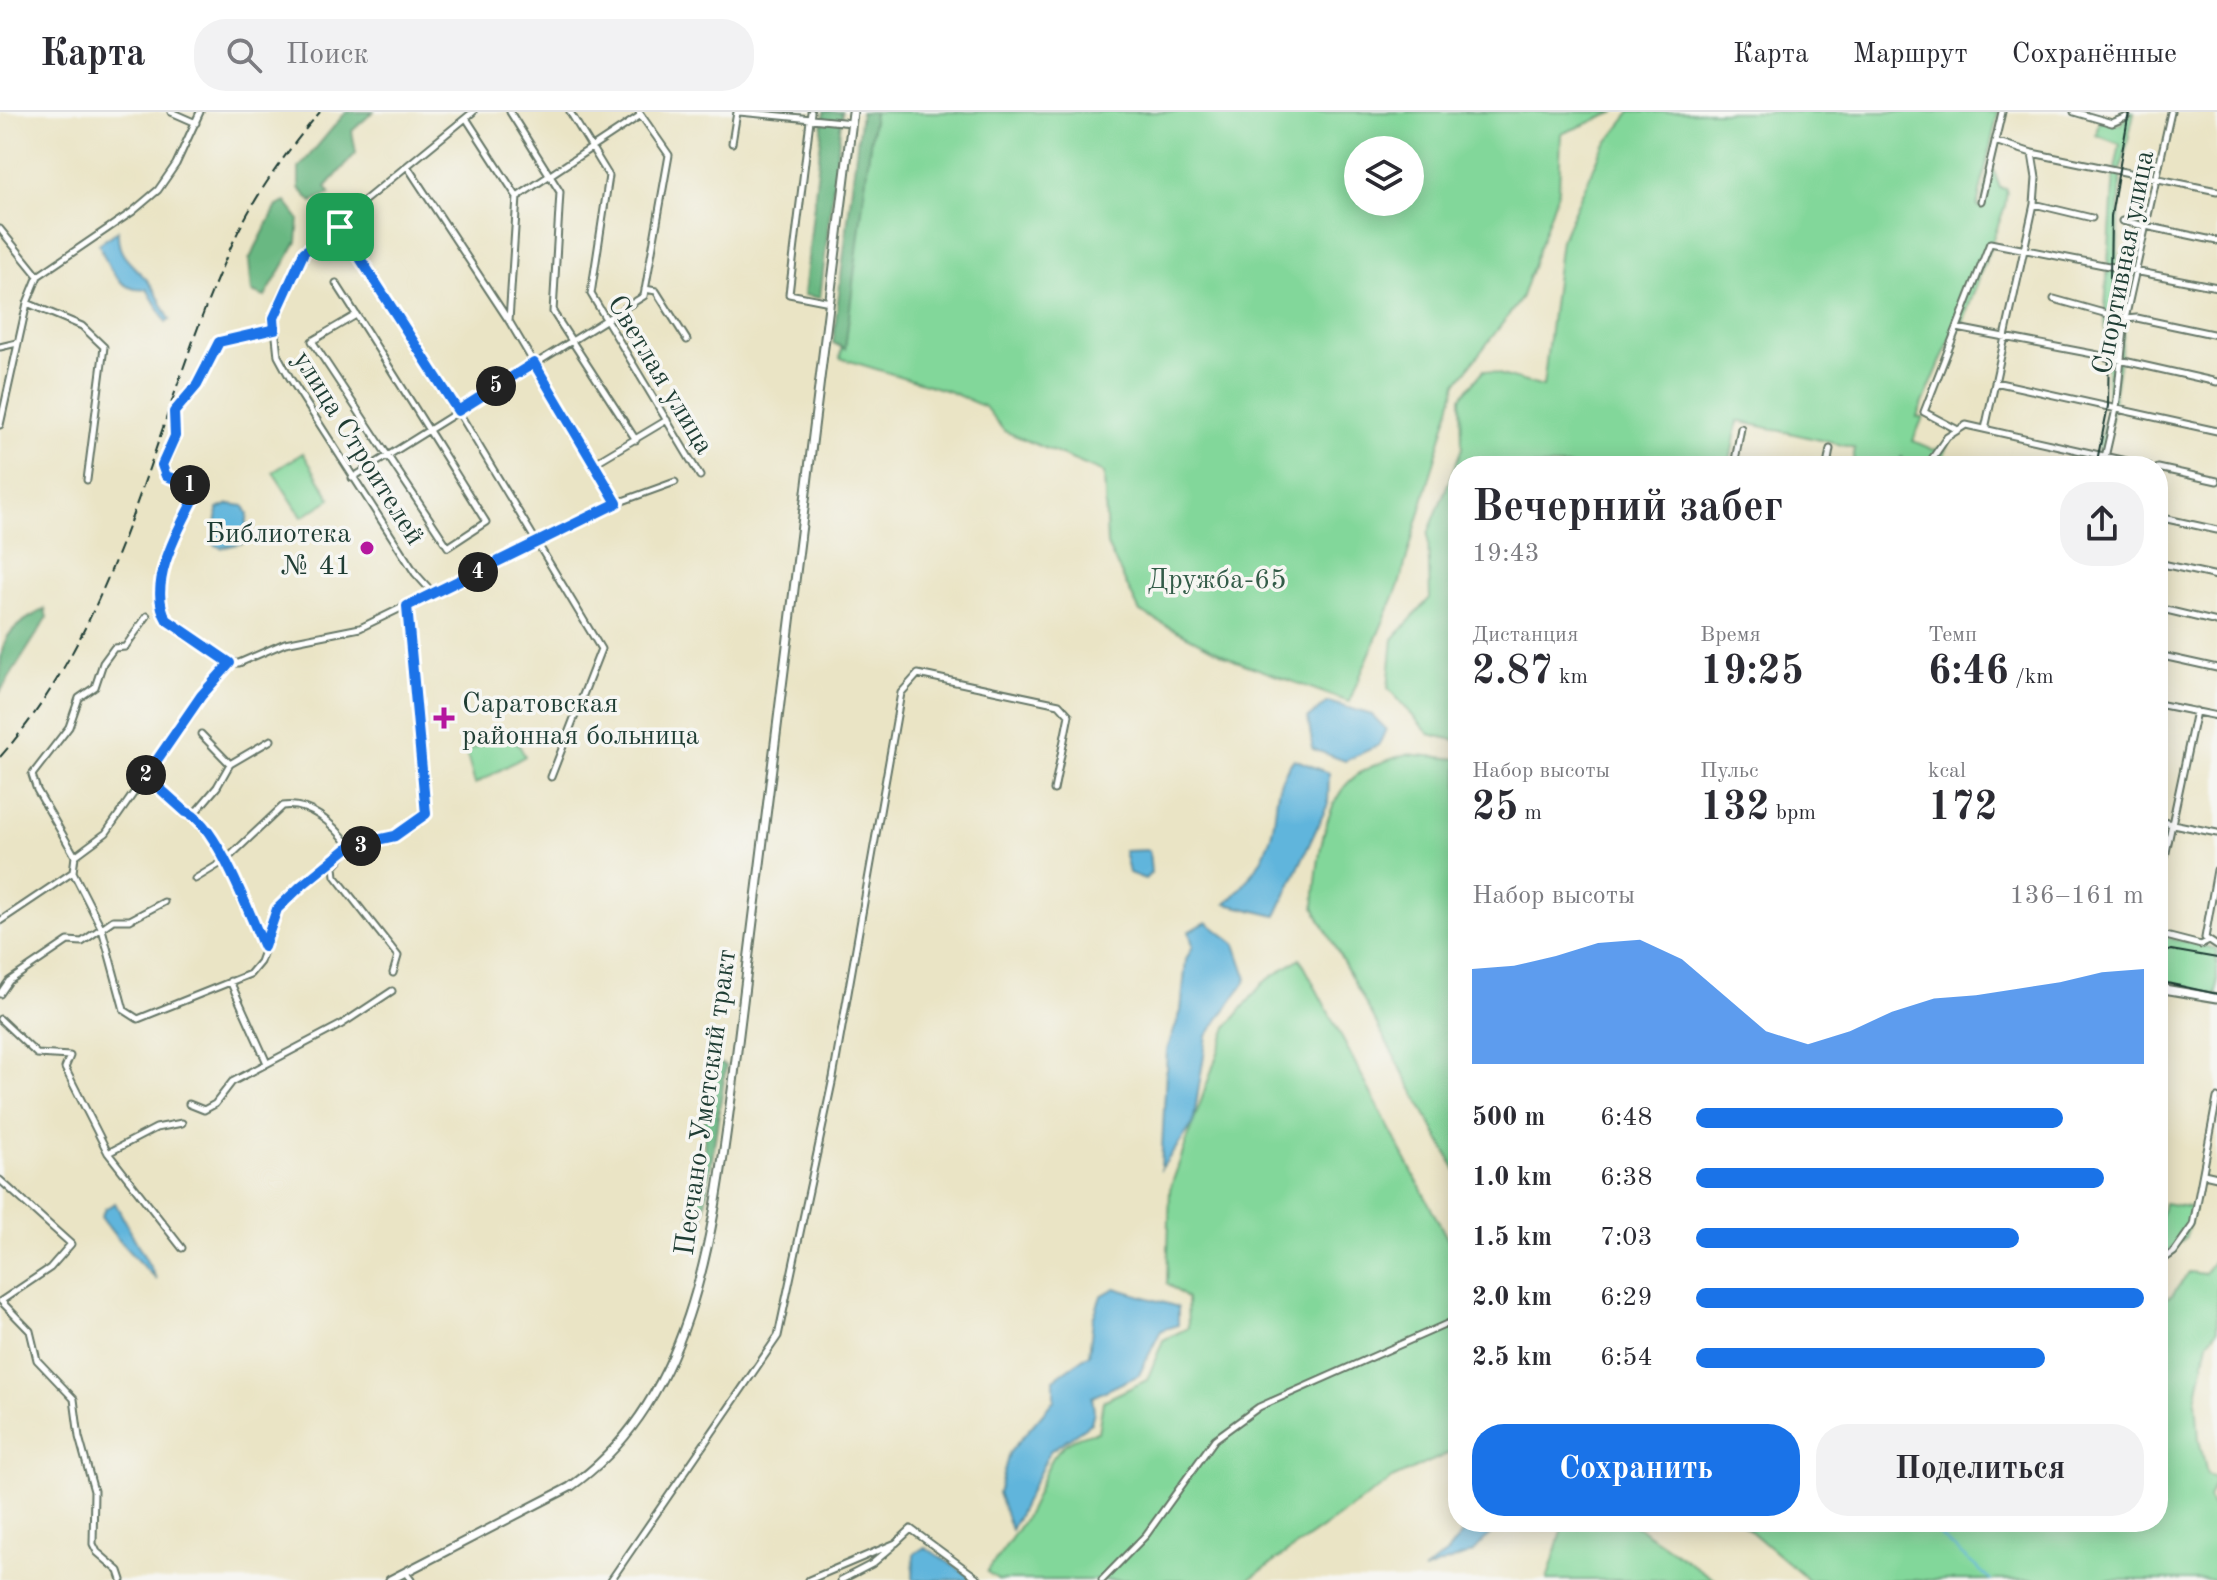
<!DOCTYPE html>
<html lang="ru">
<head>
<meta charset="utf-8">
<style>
  :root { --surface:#fff; --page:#f2f2f3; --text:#2b2b33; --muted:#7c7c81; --line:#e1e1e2; --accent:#1a73e8 }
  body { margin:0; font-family:"Old Standard TT",serif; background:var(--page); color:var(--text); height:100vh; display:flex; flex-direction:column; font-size:30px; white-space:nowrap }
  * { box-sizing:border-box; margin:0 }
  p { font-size:26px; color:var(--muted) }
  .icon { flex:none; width:44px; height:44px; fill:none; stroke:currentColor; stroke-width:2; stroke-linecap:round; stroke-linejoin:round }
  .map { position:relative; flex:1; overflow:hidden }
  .sheet { position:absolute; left:1448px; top:344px; width:720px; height:1076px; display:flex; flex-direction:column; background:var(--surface); border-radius:32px; box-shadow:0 4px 20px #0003 }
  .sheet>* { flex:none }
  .controls { position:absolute; left:1344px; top:24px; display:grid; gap:16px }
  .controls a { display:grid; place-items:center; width:80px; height:80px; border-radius:50%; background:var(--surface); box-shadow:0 4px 20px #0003; font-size:40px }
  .pin { position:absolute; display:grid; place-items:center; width:68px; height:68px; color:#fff; margin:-34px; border-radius:16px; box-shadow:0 4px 12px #0006 }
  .km { position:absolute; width:40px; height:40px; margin:-20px; border-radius:50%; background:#222; color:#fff; font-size:22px; line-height:40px; text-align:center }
  .round { display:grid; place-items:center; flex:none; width:84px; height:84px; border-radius:32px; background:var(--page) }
  .head { display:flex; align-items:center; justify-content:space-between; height:136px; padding:0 24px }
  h1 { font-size:44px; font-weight:700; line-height:60px }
  .figures { display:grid; grid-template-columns:repeat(3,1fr); gap:12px; height:136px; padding:8px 24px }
  .figures div { display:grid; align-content:center }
  .figures b { font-size:40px; font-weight:700 }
  .figures small { font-size:22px; font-weight:400 }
  .figures p { font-size:22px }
  .chart { height:224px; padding:16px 24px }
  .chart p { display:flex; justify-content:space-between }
  .chart svg { width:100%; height:144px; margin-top:8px; fill:var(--accent); opacity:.7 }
  .action { display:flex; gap:16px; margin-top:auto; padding:16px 24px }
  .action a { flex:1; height:92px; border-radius:32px; background:var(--accent); color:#fff; font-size:32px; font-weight:700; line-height:92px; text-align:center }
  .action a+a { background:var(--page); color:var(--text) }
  ul { padding:0 24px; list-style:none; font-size:26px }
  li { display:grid; grid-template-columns:128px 96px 1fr; align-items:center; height:60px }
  li i { height:20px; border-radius:10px; background:var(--accent) }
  header { display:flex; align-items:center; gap:48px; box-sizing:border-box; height:112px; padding:0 40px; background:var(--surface); border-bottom:2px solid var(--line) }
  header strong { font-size:38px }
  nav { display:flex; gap:44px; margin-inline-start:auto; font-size:28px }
  .search { width:560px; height:72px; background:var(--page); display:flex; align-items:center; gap:20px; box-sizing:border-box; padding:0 28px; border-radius:32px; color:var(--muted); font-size:30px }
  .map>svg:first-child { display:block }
  .green { fill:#82d79a; stroke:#508a67; stroke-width:2; fill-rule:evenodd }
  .forest { fill:#69b882; stroke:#447a5b; stroke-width:2 }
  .water { fill:#60b5dc; stroke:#407988; stroke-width:2 }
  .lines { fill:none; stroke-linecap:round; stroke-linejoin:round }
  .stream { stroke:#60b5dc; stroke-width:2 }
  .street-casing { stroke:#667767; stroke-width:9 }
  .secondary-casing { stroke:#667767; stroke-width:11 }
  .street { stroke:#fff; stroke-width:5 }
  .secondary { stroke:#fff; stroke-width:7 }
  .tram { stroke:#1f3d34; stroke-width:2 }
  .rail { stroke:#1f3d34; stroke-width:2; stroke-dasharray:12 6; stroke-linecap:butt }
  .route-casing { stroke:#fff; stroke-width:16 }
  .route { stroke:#1a73e8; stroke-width:10 }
  .poi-dot { fill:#b5179e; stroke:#f6f6f2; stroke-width:3 }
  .labels { text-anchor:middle; stroke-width:7; stroke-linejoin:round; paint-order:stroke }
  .street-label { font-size:28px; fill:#1f3d34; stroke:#f6f6f2 }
  .poi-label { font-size:28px; fill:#1f3d34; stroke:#f6f6f2; text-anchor:end }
  .park-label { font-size:28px; fill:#335c48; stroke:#f6f6f2 }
</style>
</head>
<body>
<header>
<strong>Карта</strong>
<div class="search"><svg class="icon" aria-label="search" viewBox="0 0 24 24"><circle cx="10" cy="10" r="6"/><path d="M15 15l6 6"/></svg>Поиск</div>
<nav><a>Карта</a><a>Маршрут</a><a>Сохранённые</a></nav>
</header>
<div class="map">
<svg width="2217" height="1468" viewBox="0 0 2217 1468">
  <rect width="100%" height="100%" fill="#f6f6f2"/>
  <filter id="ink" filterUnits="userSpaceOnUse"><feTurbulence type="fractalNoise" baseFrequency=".0125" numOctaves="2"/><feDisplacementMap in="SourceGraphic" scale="16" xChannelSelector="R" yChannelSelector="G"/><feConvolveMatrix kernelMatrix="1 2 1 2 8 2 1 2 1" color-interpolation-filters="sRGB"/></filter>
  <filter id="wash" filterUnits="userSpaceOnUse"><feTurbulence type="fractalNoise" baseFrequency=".006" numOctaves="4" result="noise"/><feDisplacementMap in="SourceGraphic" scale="32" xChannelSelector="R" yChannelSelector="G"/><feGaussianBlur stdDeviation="1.8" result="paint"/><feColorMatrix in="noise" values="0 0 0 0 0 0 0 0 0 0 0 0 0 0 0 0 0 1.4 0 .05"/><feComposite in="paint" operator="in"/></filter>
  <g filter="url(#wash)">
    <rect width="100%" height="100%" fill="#eae4c5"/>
    <path class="green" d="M 874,0 L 1616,0 L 1561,22 L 1559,77 L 1521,187 L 1457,271 L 1399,473 L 1349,590 L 1236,549 L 1140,500 L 1107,433 L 1104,361 L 1004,319 L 985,295 L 948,279 L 840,246 ZM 1358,38 L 1410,38 L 1410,90 L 1358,90 Z
      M 1631,0 L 1998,0 L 1977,94 L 1981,96 L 1991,51 L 2000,76 L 2007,77 L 2005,94 L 1962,213 L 1954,218 L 1917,305 L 1923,305 L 1913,329 L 1934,338 L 1947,333 L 1941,354 L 1901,354 L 1902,344 L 1897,354 L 1852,354 L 1855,336 L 1738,309 L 1729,354 L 1458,354 L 1458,629 L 1429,622 L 1388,576 L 1393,527 L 1430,486 L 1428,422 L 1462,336 L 1461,285 L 1484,258 L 1543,275 L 1561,128 L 1602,37 Z
      M 2131,0 L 2134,0 L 2121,59 L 2115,57 L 2120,32 L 2096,23 L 2099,8 L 2121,12 Z
      M 2114,60 L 2121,62 L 2117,154 L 2136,159 C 2120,224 2116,289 2102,354 L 2094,354 L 2108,291 L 2105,197 Z
      M 303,341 L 331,387 L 302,405 L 273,360 Z
      M 510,617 L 525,644 L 475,672 L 466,640 Z
      M 1407,642 L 1458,647 L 1458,1062 L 1314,796 C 1316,760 1322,693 1351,668 C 1366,654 1388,648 1407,642 Z
      M 2158,823 L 2217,837 L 2217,883 L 2158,873 Z
      M 1300,846 L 1458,1147 C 1458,1165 1452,1198 1458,1213 L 1458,1337 L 1394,1366 L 1248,1468 L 999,1468 L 987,1460 C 1000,1441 1015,1423 1026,1404 C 1049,1365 1043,1328 1098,1320 L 1103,1289 L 1147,1268 L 1163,1228 L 1188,1216 L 1187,1187 L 1167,1171 L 1170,1077 L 1227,915 L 1263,871 Z
      M 2164,1091 L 2194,1096 L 2185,1126 L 2158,1148 L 2158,1118 Z
      M 2217,1144 L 2217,1218 L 2208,1230 L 2196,1288 L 2199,1327 L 2207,1362 L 2216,1365 L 2208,1386 L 2217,1400 L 2217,1468 L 1808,1468 L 1740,1410 L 2158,1410 L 2158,1191 L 2172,1183 L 2189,1160 L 2204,1162 Z
      M 1565,1410 L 1630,1410 L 1715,1468 L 1547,1468 Z"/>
    <path class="forest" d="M 346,0 L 373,0 L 352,19 L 356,41 L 326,75 L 330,82 L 312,90 L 299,76 L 299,56 Z
      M 824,0 L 842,0 L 820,186 L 804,183 Z
      M 861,0 L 874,0 L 845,237 L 833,231 Z
      M 286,90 L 299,107 L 297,130 L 265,185 L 252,180 L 249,148 L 277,94 Z
      M 45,497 L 47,506 L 0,580 C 0,530 0,520 45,497 Z
      M 717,950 L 726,954 L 702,1114 L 690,1108 L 693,1080 L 704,1059 L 704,967 Z"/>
    <path class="water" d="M 118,119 C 117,145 131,150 147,168 C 157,179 163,195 170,208 L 166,210 L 147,177 C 119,182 107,153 99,132 Z
      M 229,392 L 244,394 L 248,402 L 243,431 L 221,436 L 214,432 L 218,397 Z
      M 1328,590 L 1372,603 L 1386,617 L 1379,633 L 1345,649 L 1313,637 L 1308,606 Z
      M 1294,647 L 1329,661 L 1328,692 L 1276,804 L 1226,792 C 1244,774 1260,755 1269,730 C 1281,697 1269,678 1294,647 Z
      M 1149,738 L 1151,761 L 1145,767 L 1129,761 L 1124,739 Z
      M 1207,810 L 1235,832 L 1247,867 L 1207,924 L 1193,1012 L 1161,1057 L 1167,938 L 1181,899 L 1186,848 L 1193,834 L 1189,819 Z
      M 115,1091 L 157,1168 C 136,1148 117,1128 101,1105 L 105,1097 Z
      M 1115,1176 L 1178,1195 L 1178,1213 L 1161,1218 L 1139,1263 L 1092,1285 L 1094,1299 L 1091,1311 L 1050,1339 L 1011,1418 L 998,1381 L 1009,1341 L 1054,1288 L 1054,1267 L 1089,1242 L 1093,1207 L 1101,1184 Z
      M 1471,1410 L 1502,1410 L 1472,1441 L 1423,1459 L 1447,1441 Z
      M 925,1435 L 975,1468 L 913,1468 L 914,1442 Z"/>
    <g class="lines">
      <path class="stream" d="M 1924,1410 L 1991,1468"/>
    </g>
  </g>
  <g filter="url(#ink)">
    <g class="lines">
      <defs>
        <path id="street" d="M 171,0 L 196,11
          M 510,0 L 560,80 L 553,200 L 636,328
          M 570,0 L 609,64 L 591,182 L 700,364
          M 739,0 L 852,11
          M 811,0 L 789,182 L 830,190
          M 2074,0 L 2112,11 L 2126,5
          M 466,6 L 517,85 L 509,209
          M 1995,29 L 2032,41 L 2217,79
          M 732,31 L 737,0
          M 407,54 L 509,209 L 617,391
          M 517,85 L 641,3
          M 1981,89 L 2002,0
          M 2034,92 L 2092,106
          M 2122,109 L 2217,129
          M 340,115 L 458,299 L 601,537 L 551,665
          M 0,117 L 38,164
          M 336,171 C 387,250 436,330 486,410 L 448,435 L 312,229 L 356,203
          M 645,177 L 656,179 L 687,228
          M 2054,187 L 2125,207 L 2137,206 L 2217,223
          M 27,191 L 82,214 L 104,235 L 87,368
          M 1957,216 L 2093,242 L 2217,270
          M 0,235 L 17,231
          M 1995,270 L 2217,319
          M 0,313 L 27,191 L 38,164 L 132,100 L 158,78 L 176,52 L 200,0
          M 1956,317 L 1924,300 L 1990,131 L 2217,175
          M 1985,317 L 2034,92 L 2036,66 L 2032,41
          M 595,351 L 667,308
          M 1734,354 L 1741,316
          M 1827,354 L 1830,337
          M 1927,354 L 1947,325 L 1966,313 L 2148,354
          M 2103,354 L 2116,297 L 2125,207 L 2171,0
          M 2158,356 L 2217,369
          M 352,366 L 644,184 L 669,43 L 639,0
          M 2158,405 L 2217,418
          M 2158,451 L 2217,464
          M 433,481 L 415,461 L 290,266 L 278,244 L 274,206 L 304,140 L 340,115 L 348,102 L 473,0
          M 2158,496 L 2217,510
          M 147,504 L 125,535 L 114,536 L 103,551 L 95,575 L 79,586 L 69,615 L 32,663 L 37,678 L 75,744 L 73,760 L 102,817 L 124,898 L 138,907 L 250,862 L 260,850 L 281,791 L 350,734 L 395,724 L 426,702 L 407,494
          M 2158,543 L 2217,556
          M 230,551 L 239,551 L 285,531 L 360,516 L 617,391 L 675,370
          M 230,551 L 167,508 C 146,474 178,418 195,385 L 189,372 L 166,364 L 162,353 L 175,324 L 174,300 L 197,273 L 219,230 L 275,217
          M 2158,592 L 2217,604
          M 201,622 L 230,652
          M 146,664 L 186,700 C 215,708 252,806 264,835
          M 194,702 L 217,675 L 230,652 L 271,628
          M 2158,709 L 2217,721
          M 345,741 L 334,755 L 335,764 L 398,844 L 393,861
          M 75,744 L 106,721 L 201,584 L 230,551
          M 2217,758 L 2205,826 L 2217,834
          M 195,767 L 226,748 L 283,694 C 311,690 334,713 350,734
          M 2158,778 L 2196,599
          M 0,809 L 73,760
          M 2158,822 L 2201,833 L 2207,830
          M 230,869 L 267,951
          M 0,882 L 9,869 L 68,829 L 82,830 L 113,808 L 130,808 L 164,790
          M 0,907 L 37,942 L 70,944 L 65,956 L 108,1041 L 182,1136
          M 2158,965 L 2158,973
          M 189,992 L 204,998 L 215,992 L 232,970 L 342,912 L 392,879
          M 108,1041 L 156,1016 L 182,1011
          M 2204,1062 L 2217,1065
          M 0,1068 L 71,1132 L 50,1156 L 1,1189
          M 2158,1151 L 2174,1140 L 2193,1113 L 2217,986
          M 1,1189 L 30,1219 L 37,1248 L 74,1287 L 79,1325 L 94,1379 L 93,1432 L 97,1440 L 119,1459 L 122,1468
          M 405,1460 L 411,1468
          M 611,1468 L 778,1224 L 833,966 L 901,581 L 918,562 L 1059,592 L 1069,603 L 1054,678
          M 809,1468 L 896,1431 L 911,1417 L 980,1468
          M 841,1468 L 872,1452 L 893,1434
          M 1102,1468 L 1146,1423 L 1215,1327 L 1259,1295 L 1458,1207"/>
        <path id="secondary" d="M 2158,876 L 2217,886
          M 390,1468 L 570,1375 C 697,1287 714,1112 733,971 L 853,0"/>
      </defs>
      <use href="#street" class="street-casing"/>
      <use href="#secondary" class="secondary-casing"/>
      <use href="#street" class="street"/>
      <use href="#secondary" class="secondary"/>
      <path class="tram" d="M 2096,354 L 2108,294 L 2111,104 L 2129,0
        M 2158,843 L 2171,838 L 2217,846
        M 2158,869 L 2217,882"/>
      <path class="rail" d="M 0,645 C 125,504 154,304 230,137 C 252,87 285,41 320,0"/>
    </g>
  </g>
  <g class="lines" filter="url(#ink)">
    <defs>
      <path id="route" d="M 340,115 L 458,299 L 534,251 L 617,391 L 407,494 L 426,702 L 395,724 L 350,734 L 301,774 L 277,797 L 264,835 C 251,806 215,708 186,700 L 146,664 L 201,584 L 230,551 L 167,508 C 146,474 178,418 195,385 L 189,372 L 166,364 L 162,353 L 175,324 L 174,300 L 197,273 L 219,230 L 275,217 L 274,206 L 304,140 Z"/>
    </defs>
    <use href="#route" class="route-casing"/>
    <use href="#route" class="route"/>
  </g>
  <g class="poi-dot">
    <circle cx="367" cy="436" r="8"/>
    <path d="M440 594h8v8h8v8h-8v8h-8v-8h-8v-8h8z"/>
  </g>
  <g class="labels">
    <g class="street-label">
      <text transform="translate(2122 150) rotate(-79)" y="10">Спортивная улица</text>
      <text transform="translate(662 262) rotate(59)" y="10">Светлая улица</text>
      <text transform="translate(360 335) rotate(58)" y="10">улица Строителей</text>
      <text transform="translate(704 990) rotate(-82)" y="10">Песчано-Уметский тракт</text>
    </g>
    <g class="poi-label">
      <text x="351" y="430">Библиотека<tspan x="351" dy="32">№ 41</tspan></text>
      <text x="462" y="600" text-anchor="start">Саратовская<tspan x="462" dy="32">районная больница</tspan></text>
    </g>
    <g class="park-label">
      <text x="1217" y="476">Дружба-65</text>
    </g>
  </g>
</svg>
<div class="controls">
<a><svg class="icon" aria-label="layers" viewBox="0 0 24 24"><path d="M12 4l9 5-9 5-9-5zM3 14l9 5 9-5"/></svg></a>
</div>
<div class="pin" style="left:340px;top:115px;background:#1e9e55"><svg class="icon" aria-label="arrive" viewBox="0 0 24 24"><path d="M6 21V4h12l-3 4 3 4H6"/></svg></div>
<b class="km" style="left:190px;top:373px">1</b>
<b class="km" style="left:146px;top:663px">2</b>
<b class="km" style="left:361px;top:734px">3</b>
<b class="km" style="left:478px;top:460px">4</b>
<b class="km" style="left:496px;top:274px">5</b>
<section class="sheet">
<div class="head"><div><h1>Вечерний забег</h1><p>19:43</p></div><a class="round"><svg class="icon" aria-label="share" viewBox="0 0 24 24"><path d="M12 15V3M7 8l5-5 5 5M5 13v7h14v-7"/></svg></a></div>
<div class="figures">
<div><p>Дистанция</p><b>2.87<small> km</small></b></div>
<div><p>Время</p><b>19:25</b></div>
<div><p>Темп</p><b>6:46<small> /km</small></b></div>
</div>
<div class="figures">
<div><p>Набор высоты</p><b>25<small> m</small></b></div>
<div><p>Пульс</p><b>132<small> bpm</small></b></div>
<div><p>kcal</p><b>172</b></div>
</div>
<div class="chart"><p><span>Набор высоты</span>136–161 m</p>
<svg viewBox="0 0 160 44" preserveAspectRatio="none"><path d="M0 44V15L10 14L20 11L30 7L40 6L50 12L60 23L70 34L80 38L90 34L100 28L110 24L120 23L130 21L140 19L150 16L160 15V44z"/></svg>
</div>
<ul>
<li><b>500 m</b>6:48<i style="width:82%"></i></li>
<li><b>1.0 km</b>6:38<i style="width:91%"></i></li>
<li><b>1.5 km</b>7:03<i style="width:72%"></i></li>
<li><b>2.0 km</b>6:29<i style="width:100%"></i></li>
<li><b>2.5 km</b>6:54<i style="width:78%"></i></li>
</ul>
<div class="action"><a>Сохранить</a><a>Поделиться</a></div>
</section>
</div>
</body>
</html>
